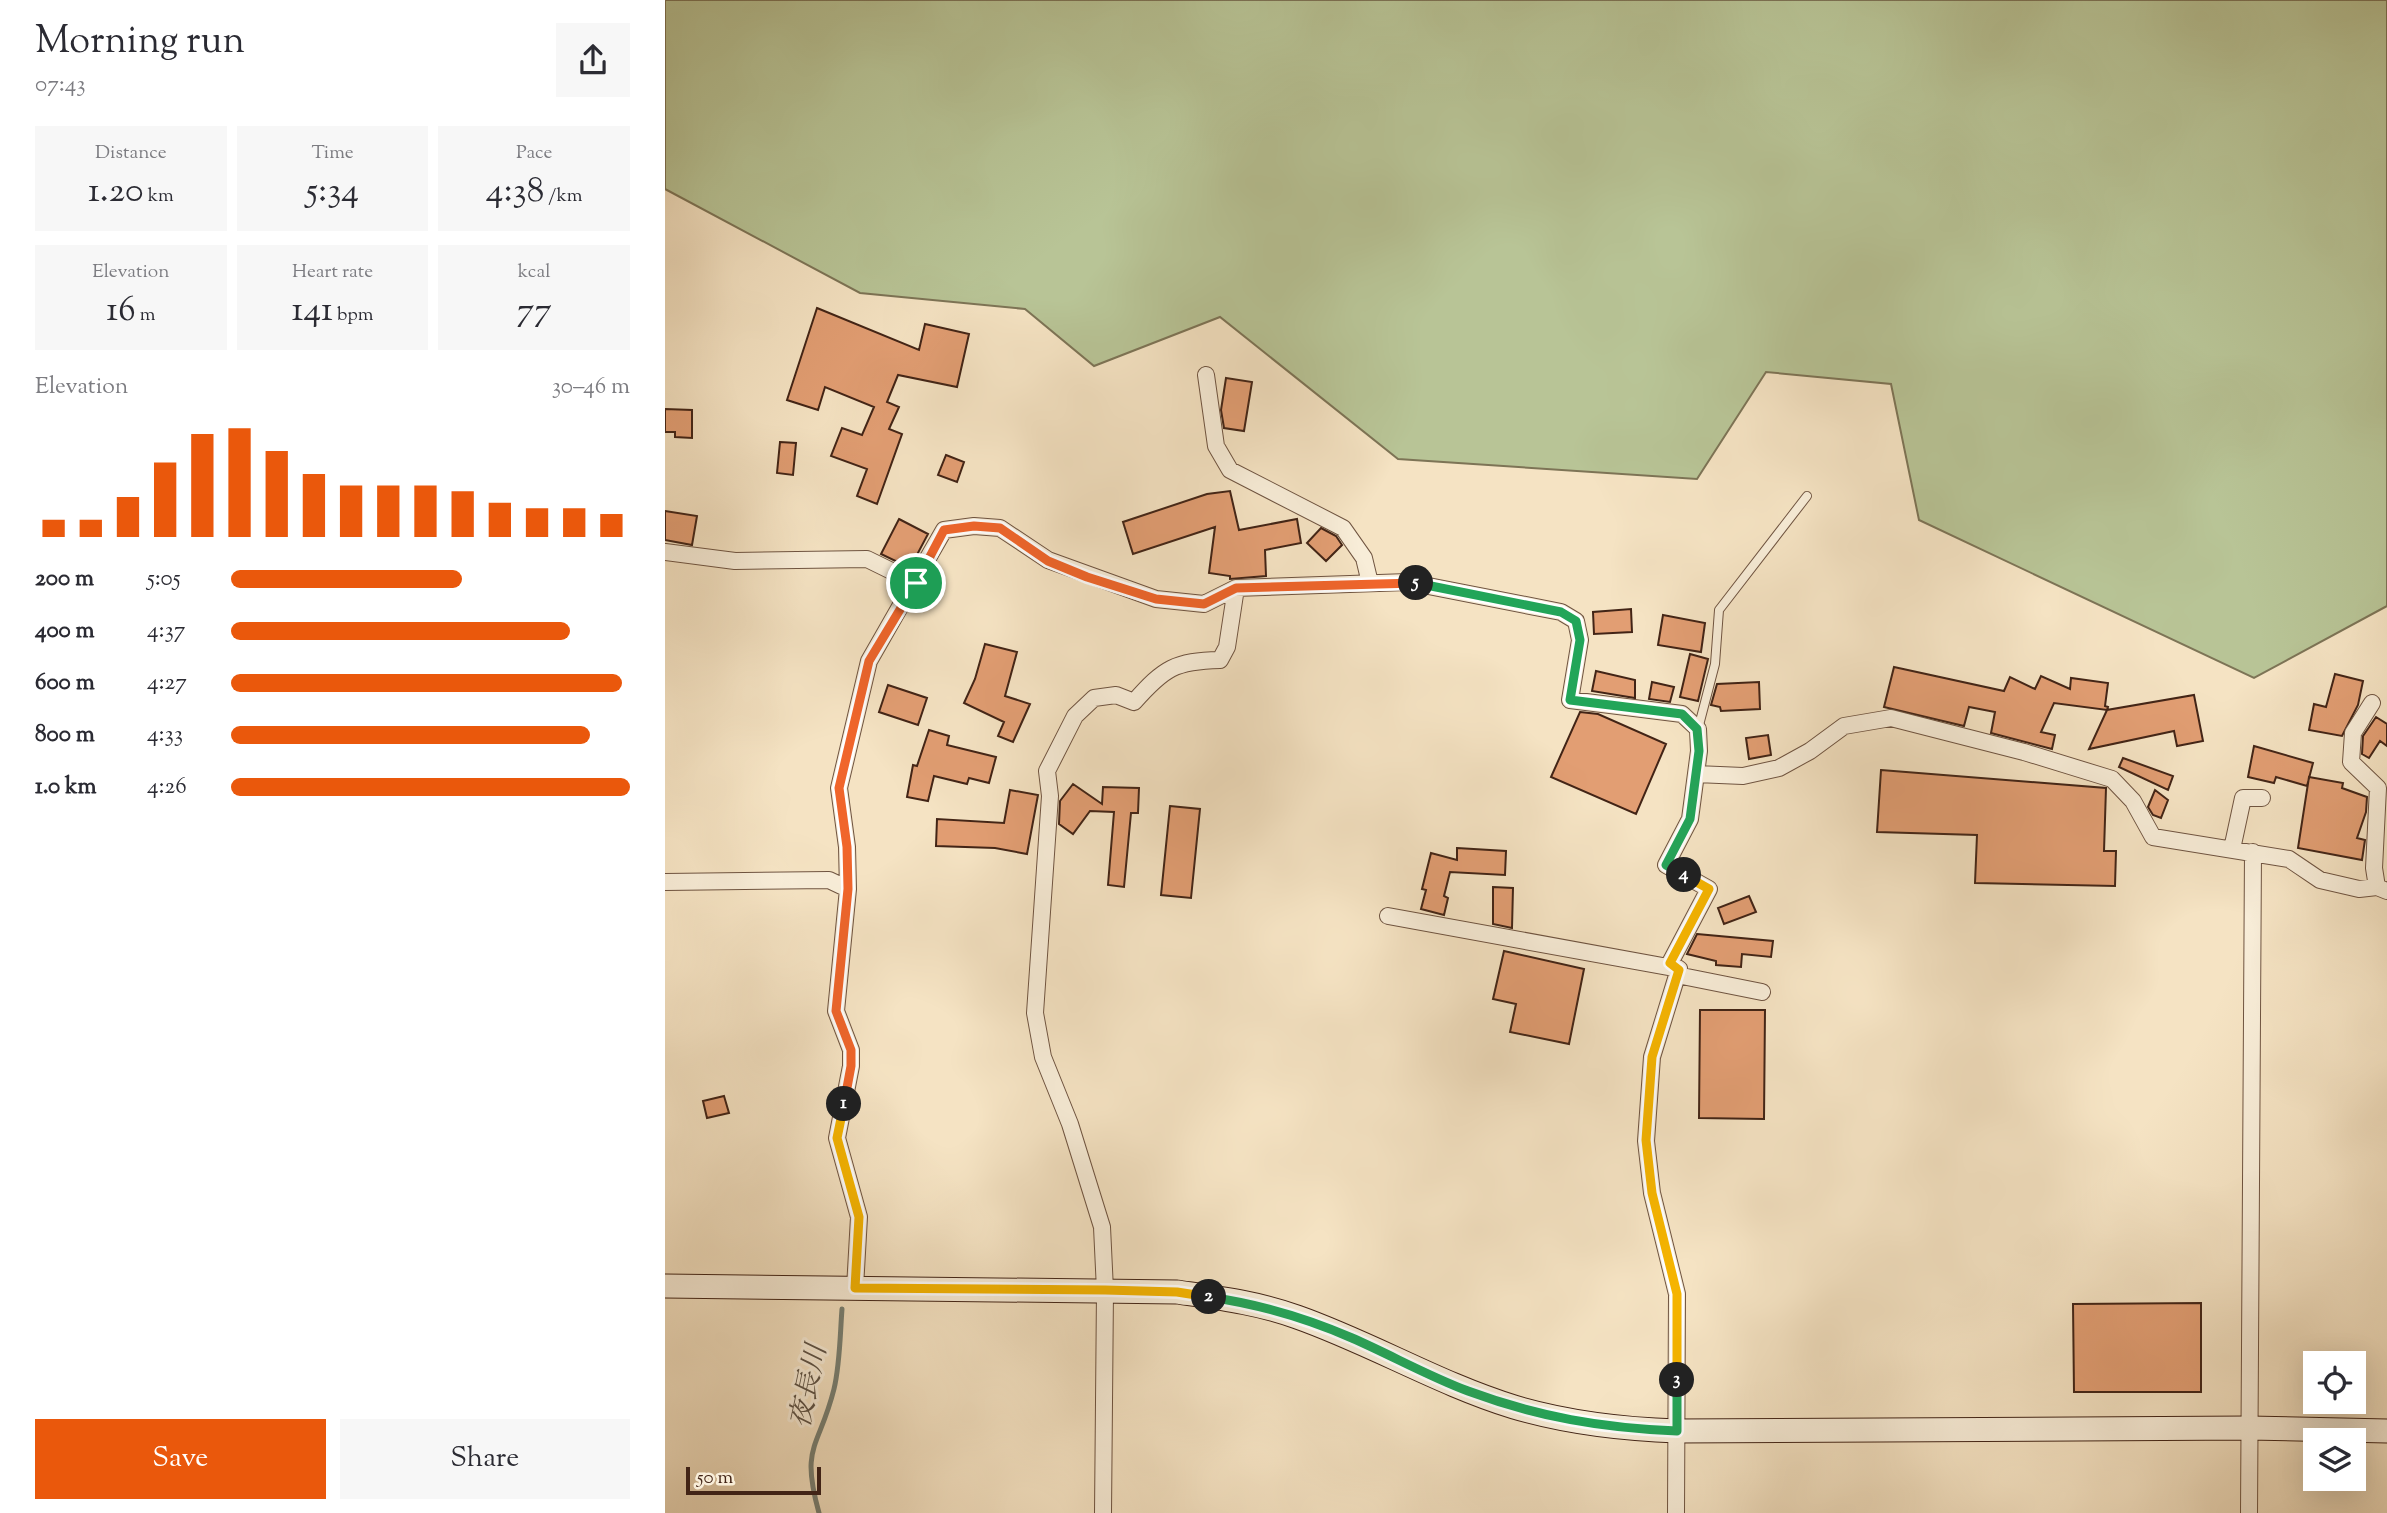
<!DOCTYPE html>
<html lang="en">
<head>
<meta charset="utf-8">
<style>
  :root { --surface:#fff; --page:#f7f7f7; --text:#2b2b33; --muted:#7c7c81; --accent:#ea580c }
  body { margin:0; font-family:"Sorts Mill Goudy","Noto Serif JP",serif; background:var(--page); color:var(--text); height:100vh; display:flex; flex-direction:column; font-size:26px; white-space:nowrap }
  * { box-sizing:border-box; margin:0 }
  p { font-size:23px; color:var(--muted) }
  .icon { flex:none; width:38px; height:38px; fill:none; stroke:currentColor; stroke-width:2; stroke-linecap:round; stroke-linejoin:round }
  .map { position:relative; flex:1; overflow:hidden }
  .drawer { display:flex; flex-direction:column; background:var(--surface); width:665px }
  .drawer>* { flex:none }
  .controls { position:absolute; left:1638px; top:1351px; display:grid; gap:14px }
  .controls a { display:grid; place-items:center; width:63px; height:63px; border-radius:0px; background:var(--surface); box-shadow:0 7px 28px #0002; font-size:35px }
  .scale { position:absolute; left:21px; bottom:18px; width:135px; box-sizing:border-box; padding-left:7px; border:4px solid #422416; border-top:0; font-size:19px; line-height:24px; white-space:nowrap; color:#422416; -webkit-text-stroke:5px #f8edd8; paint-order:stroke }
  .pin { position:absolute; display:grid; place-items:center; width:60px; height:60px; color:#fff; margin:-30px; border:4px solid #fff; border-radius:50%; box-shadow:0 2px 7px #0007 }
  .km { position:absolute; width:35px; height:35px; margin:-18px; border-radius:50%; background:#222; color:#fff; font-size:19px; line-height:35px; text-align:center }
  .round { display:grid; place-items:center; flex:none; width:74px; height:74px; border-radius:0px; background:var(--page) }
  .head { display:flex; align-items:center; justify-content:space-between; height:119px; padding:0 35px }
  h1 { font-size:38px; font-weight:600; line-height:52px }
  .figures { display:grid; grid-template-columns:repeat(3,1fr); gap:10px; height:119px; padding:7px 35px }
  .figures div { display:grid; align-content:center; border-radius:0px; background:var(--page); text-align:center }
  .figures b { font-size:35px; font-weight:600 }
  .figures small { font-size:19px; font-weight:400 }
  .figures p { font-size:19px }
  .chart { height:196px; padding:14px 35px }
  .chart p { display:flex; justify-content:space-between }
  .chart svg { width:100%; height:126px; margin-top:7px; stroke:var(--accent); stroke-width:6 }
  .button { display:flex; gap:14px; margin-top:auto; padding:14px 35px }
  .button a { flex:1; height:80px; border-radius:0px; background:var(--accent); color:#fff; font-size:28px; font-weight:600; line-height:80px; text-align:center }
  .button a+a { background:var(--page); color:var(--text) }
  ul { padding:0 35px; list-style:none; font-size:23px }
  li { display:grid; grid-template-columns:112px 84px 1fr; align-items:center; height:52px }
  li i { height:18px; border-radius:9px; background:var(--accent) }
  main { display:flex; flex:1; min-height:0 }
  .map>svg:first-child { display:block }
  .green { fill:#b8c496; stroke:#7d7456; stroke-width:2 }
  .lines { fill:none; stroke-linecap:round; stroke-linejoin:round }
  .stream { stroke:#788074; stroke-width:5 }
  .building { fill:#e29e73; stroke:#422416; stroke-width:2 }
  .lane-casing { stroke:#6f5441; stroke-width:10 }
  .street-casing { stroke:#6f5441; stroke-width:18 }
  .secondary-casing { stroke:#422416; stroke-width:25 }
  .lane { stroke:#f8edd8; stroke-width:8 }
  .street { stroke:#f8edd8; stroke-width:16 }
  .secondary { stroke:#f8edd8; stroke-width:23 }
  .split-1-casing { stroke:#fff; stroke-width:14 }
  .split-2-casing { stroke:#fff; stroke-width:14 }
  .split-3-casing { stroke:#fff; stroke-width:14 }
  .split-4-casing { stroke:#fff; stroke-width:14 }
  .split-5-casing { stroke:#fff; stroke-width:14 }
  .split-6-casing { stroke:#fff; stroke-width:14 }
  .split-1 { stroke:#f0652b; stroke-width:9 }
  .split-2 { stroke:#f5b400; stroke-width:9 }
  .split-3 { stroke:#22a559; stroke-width:9 }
  .split-4 { stroke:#f5b400; stroke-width:9 }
  .split-5 { stroke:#22a559; stroke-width:9 }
  .split-6 { stroke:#f0652b; stroke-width:9 }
  .labels { text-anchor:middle; stroke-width:6; stroke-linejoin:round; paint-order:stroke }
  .water-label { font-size:28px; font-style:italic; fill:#5d5245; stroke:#f8edd8 }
</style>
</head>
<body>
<main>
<section class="drawer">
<div class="head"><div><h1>Morning run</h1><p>07:43</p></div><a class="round"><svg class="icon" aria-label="share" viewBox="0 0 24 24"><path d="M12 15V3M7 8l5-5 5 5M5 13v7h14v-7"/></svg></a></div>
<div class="figures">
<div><p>Distance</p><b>1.20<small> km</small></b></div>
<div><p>Time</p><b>5:34</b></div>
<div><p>Pace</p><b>4:38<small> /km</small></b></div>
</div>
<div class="figures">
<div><p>Elevation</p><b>16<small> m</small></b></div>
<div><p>Heart rate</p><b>141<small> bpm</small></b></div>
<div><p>kcal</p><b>77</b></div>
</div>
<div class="chart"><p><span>Elevation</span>30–46 m</p>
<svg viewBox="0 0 160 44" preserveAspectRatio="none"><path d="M5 44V38M15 44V38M25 44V30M35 44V18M45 44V8M55 44V6M65 44V14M75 44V22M85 44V26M95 44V26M105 44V26M115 44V28M125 44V32M135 44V34M145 44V34M155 44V36"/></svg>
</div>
<ul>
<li><b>200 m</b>5:05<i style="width:58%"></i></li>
<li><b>400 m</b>4:37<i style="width:85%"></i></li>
<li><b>600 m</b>4:27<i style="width:98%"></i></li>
<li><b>800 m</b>4:33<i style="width:90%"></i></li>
<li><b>1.0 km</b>4:26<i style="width:100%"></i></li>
</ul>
<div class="button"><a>Save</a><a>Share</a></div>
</section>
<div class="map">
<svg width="1722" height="1513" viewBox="0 0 1722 1513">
  <rect width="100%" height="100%" fill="#f5e3c3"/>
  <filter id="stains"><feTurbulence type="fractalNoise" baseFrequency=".00286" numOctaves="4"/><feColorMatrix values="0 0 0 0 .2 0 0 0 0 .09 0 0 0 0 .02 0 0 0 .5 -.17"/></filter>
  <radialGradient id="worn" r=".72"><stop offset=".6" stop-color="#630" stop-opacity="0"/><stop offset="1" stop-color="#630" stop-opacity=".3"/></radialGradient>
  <path class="green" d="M 0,0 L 1722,0 L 1722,606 L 1589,678 L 1254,520 L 1226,384 L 1101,372 L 1032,479 L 733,459 L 555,317 L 429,366 L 360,309 L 195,293 L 0,189 Z"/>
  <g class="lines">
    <path class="stream" d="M 154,1513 C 135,1445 154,1449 169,1389 C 175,1364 175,1335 177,1309"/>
  </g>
  <path class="building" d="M 152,308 L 254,350 L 260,324 L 304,334 L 292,387 L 233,375 L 222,402 L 234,407 L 224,429 L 237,434 L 212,504 L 192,496 L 202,469 L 166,456 L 177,428 L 197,435 L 209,407 L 160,387 L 153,410 L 122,400 Z
    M 561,378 L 587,382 L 579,431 L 559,428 L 556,410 Z
    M 0,409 L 27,410 L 27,438 L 10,437 L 10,432 L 0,432 Z
    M 115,442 L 131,443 L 128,475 L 112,473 Z
    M 281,455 L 299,462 L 292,482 L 273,475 Z
    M 565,491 L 574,530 L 632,519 L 636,543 L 600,550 L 601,576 L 565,579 L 565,576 L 544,573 L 550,527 L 468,554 L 458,522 L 542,494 Z
    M 0,511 L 32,516 L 27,545 L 0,540 Z
    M 234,519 L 263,534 L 245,568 L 216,554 Z
    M 656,528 L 671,536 L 677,545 L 661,561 L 642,543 Z
    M 966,609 L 967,632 L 929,634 L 928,612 Z
    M 998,615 L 1040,623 L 1036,652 L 993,645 Z
    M 320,644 L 352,652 L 340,696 L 365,704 L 348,742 L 333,736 L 339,722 L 299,703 L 310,679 Z
    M 1025,654 L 1043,659 L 1033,701 L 1015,697 Z
    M 1229,667 L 1339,691 L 1345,677 L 1370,689 L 1376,676 L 1405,689 L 1406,678 L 1443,683 L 1440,706 L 1443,707 L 1442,710 L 1389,703 L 1376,732 L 1390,735 L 1387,749 L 1326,733 L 1330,712 L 1304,707 L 1299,726 L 1219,707 Z
    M 931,671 L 970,680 L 970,698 L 927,691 Z
    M 1670,674 L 1698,681 L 1693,705 L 1677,736 L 1644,730 L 1649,704 L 1661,707 Z
    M 987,682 L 1009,687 L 1005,702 L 984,699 Z
    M 1094,682 L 1095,709 L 1056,711 L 1055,707 L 1046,705 L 1052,684 Z
    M 223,685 L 262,698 L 253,725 L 214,712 Z
    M 1529,695 L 1538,741 L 1512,746 L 1509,731 L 1424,749 L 1442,710 Z
    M 915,712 L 933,714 L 1001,744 L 971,814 L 886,777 Z
    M 1711,717 L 1722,724 L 1722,746 L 1715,741 L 1704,758 L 1697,754 L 1698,736 Z
    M 264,730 L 284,736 L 282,745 L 331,757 L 324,783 L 304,778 L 302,784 L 269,776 L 263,801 L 242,797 L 248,765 L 252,766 Z
    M 1103,735 L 1106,755 L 1084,759 L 1081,738 Z
    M 1589,746 L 1648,763 L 1642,786 L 1611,777 L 1609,783 L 1583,777 Z
    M 1458,758 L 1508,776 L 1503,790 L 1454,767 Z
    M 1216,770 L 1441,788 L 1439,851 L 1451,851 L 1450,886 L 1310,883 L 1312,835 L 1212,832 Z
    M 1644,777 L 1678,783 L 1677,788 L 1702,797 L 1701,812 L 1692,838 L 1700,840 L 1697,860 L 1633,848 Z
    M 408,784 L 437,804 L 438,787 L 474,788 L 473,813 L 466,813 L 459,887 L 443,885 L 449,812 L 425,811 L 408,834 L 394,824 L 395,801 Z
    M 345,790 L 373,795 L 362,854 L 330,848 L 271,846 L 272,819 L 339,823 Z
    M 1490,790 L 1503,800 L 1496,818 L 1488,815 L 1483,807 Z
    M 505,806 L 535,809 L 526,898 L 496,895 Z
    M 792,848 L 841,851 L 840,875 L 785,872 L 779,896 L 783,898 L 779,915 L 756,909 L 761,890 L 757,889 L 766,853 L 792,860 Z
    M 828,887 L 848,888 L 847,928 L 828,924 Z
    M 1084,896 L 1091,912 L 1059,924 L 1053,908 Z
    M 1032,934 L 1108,941 L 1106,957 L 1077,954 L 1076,967 L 1051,965 L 1051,961 L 1022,954 Z
    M 839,951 L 919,969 L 904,1044 L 845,1032 L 851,1004 L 828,999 Z
    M 1035,1010 L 1100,1010 L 1099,1119 L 1034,1118 Z
    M 59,1096 L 64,1113 L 42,1118 L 38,1101 Z
    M 1536,1303 L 1536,1392 L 1409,1392 L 1408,1304 Z"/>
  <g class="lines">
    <defs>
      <path id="lane" d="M 1033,729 L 1050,664 L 1054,610 L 1142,496"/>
      <path id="street" d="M 541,375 L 551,446 L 565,470 L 678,528 L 699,558 L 705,583
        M 0,552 L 70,561 L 202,559 L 251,583
        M 1707,703 L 1688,733 L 1686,762 L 1713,788 L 1709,868 L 1712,887
        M 1031,774 L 1078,776 L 1114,768 L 1145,751 L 1179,726 L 1226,718 L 1359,752 L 1447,779 L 1468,801 L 1488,837 L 1624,859 L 1655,880 L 1694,889 L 1712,887 L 1722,891
        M 1567,849 L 1578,798 L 1597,798
        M 0,882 L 164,880 L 183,889
        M 723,916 L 1014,969
        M 1012,975 L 1097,992
        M 190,1288 L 194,1217 L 172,1138 L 186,1066 L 186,1050 L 171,1011 L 183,889 L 182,847 L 174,788 L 204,661 L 279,530 L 309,526 L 335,528 L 383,560 L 491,599 L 539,604 L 571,588 L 743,582 L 896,612 L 911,621 L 915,640 L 905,700 L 1017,714 L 1033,729 L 1034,751 L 1025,819 L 1001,865 L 1044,889 L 1005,963 L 1014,969 L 987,1057 L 981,1141 L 987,1193 L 1012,1294 L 1011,1513
        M 438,1513 L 440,1290 L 437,1227 L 405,1124 L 378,1057 L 370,1013 L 385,796 L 382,771 L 410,716 L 429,698 L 451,695 L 469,702 C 499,668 510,661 555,660 L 562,647 L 571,588
        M 1584,1513 L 1588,852"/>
      <path id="secondary" d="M 0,1286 L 512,1292 C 553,1298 594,1303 632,1317 C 706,1343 774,1384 849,1407 C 903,1423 955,1429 1012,1431 L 1584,1428 L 1722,1431"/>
    </defs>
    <use href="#lane" class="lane-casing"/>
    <use href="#street" class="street-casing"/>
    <use href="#secondary" class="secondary-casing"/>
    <use href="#lane" class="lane"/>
    <use href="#street" class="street"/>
    <use href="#secondary" class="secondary"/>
  </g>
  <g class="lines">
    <defs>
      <path id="split-1" d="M 179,1104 L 186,1066 L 186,1050 L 171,1011 L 183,889 L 182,847 L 174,788 L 204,661 L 251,583"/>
      <path id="split-2" d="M 179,1104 L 172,1138 L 194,1217 L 190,1288 L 440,1290 L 512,1292 L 544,1297"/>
      <path id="split-3" d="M 544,1297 C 593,1304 641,1318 687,1338 C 726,1355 763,1376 803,1391 C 873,1417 937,1428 1012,1431 L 1012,1380"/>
      <path id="split-4" d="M 1012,1380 L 1012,1294 L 987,1193 L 981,1140 L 987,1057 L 1014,970 L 1005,963 L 1044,889 L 1019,875"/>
      <path id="split-5" d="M 751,583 L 896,612 L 911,621 L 915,640 L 905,700 L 1017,714 L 1032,729 L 1034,751 L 1025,819 L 1001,865 L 1019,875"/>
      <path id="split-6" d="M 251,583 L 279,530 L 309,526 L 335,528 L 383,561 L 422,577 L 491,599 L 539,604 L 571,588 L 751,583"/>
    </defs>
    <use href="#split-1" class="split-1-casing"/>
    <use href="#split-2" class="split-2-casing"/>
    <use href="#split-3" class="split-3-casing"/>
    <use href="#split-4" class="split-4-casing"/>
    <use href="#split-5" class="split-5-casing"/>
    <use href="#split-6" class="split-6-casing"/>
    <use href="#split-1" class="split-1"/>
    <use href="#split-2" class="split-2"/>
    <use href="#split-3" class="split-3"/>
    <use href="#split-4" class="split-4"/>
    <use href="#split-5" class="split-5"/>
    <use href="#split-6" class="split-6"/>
  </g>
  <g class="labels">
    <g class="water-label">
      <text transform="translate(142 1386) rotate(-78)" y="10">夜長川</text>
    </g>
  </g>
  <rect width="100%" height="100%" filter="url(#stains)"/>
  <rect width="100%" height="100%" fill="url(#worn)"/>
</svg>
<div class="controls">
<a><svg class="icon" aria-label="locate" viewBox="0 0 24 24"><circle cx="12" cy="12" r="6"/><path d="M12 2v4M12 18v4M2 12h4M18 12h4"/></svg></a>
<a><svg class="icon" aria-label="layers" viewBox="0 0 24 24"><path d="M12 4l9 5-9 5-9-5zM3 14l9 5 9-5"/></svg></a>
</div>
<div class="scale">50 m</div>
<div class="pin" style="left:251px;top:583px;background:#1e9e55"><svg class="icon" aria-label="arrive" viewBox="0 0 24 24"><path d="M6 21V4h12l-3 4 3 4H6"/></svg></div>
<b class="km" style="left:179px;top:1104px">1</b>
<b class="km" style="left:544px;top:1297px">2</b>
<b class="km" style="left:1012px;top:1380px">3</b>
<b class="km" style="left:1019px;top:875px">4</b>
<b class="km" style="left:751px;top:583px">5</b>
</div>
</main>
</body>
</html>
